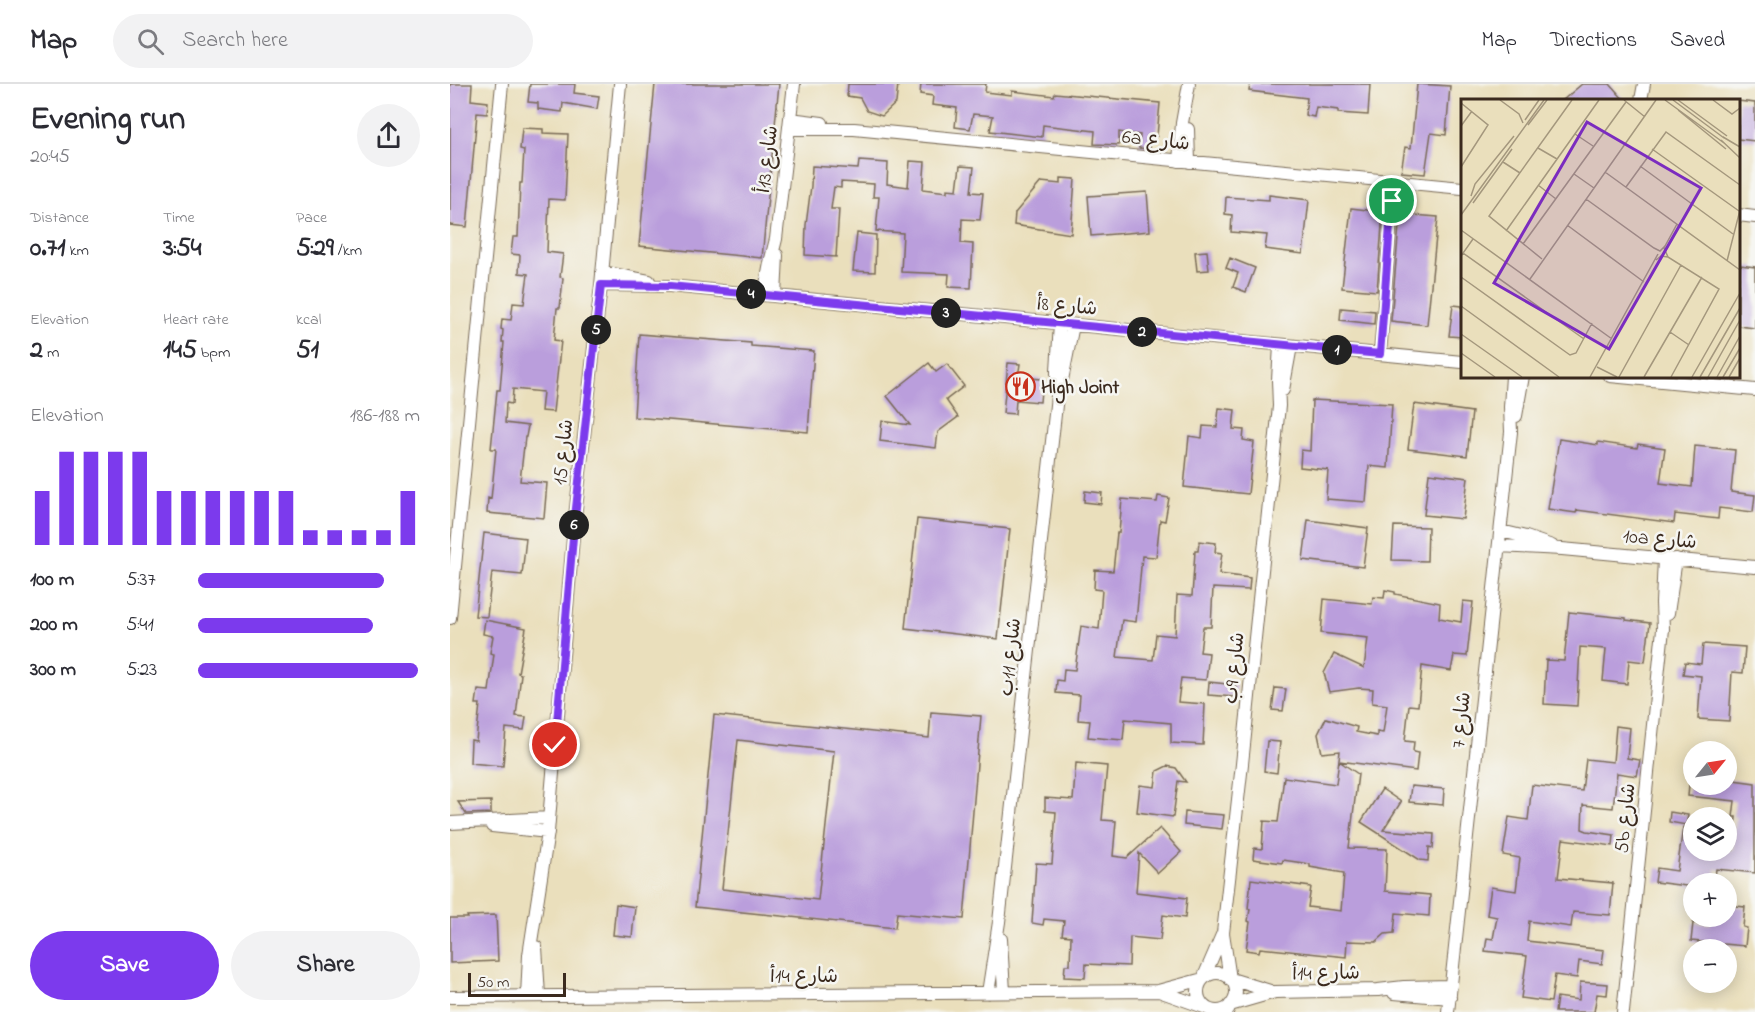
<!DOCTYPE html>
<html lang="en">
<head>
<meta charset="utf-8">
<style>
  :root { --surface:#fff; --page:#f2f2f3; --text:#2b2b33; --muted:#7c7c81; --line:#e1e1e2; --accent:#7c3aed }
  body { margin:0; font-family:"Indie Flower","Playpen Sans Arabic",sans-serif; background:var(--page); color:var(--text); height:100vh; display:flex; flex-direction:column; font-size:22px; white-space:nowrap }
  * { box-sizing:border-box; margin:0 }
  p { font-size:20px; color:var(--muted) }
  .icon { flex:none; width:33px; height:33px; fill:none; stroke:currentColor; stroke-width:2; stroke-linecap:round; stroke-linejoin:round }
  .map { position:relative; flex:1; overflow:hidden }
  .details { display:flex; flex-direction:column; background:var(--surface); width:450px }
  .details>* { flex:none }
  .needle { width:39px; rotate:60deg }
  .tools { position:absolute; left:1233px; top:657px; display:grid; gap:12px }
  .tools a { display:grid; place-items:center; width:54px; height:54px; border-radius:50%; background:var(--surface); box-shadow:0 3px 15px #0003; font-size:30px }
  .scale { position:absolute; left:18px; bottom:15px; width:98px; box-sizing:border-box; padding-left:6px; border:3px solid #3b2a1e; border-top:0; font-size:16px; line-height:21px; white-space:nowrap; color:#3b2a1e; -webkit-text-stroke:4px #f6f6f2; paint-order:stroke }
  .pin { position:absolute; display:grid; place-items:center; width:51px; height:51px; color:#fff; margin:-26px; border:3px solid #fff; border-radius:50%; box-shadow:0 2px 6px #0007 }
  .km { position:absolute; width:30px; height:30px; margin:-15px; border-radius:50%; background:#222; color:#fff; font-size:16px; line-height:30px; text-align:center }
  .round { display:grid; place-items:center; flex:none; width:63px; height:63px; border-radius:32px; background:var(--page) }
  .head { display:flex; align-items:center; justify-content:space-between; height:102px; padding:0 30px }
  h1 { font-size:33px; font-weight:700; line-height:45px }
  .stats { display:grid; grid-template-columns:repeat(3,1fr); gap:9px; height:102px; padding:6px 30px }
  .stats div { display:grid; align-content:center }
  .stats b { font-size:26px; font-weight:700 }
  .stats small { font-size:16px; font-weight:400 }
  .stats p { font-size:16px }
  .chart { height:168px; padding:12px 30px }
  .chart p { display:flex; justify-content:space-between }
  .chart svg { width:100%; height:108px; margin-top:6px; stroke:var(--accent); stroke-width:6 }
  .primary-button { display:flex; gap:12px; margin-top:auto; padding:12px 30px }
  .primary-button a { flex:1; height:69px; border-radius:36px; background:var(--accent); color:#fff; font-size:24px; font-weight:700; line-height:69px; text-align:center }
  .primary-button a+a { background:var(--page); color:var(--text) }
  ul { padding:0 30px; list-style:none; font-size:20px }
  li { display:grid; grid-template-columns:96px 72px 1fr; align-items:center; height:45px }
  li i { height:15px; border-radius:8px; background:var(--accent) }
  header { display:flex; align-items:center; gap:36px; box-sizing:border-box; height:84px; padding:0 30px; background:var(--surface); border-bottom:2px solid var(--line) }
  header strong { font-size:28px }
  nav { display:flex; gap:33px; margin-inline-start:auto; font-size:21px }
  .search { width:420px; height:54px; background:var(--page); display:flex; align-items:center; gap:15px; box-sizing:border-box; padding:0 21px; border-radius:33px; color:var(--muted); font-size:22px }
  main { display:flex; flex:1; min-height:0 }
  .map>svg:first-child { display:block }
  .building { fill:#ba9edc; fill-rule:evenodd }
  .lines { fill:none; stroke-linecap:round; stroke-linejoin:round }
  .minor-casing { stroke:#786955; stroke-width:14 }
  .minor { stroke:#fff; stroke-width:12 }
  .route-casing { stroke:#fff; stroke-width:12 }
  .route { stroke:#7c3aed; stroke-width:8 }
  .labels { text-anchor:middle; stroke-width:5; stroke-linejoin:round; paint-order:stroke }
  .street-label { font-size:20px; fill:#3b2a1e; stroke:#f6f6f2 }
  .poi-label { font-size:20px; font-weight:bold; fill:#3b2a1e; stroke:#f6f6f2; text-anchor:start }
  .inset-road { fill:none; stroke:#a4977d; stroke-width:1.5 }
  .view { fill:#7b2cbf; fill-opacity:0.15; stroke:#7b2cbf; stroke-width:3 }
  .inset-edge { fill:none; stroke:#3b2a1e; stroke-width:3 }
</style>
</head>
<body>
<header>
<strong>Map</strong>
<div class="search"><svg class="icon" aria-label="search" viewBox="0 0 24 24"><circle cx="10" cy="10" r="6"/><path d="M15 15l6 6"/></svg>Search here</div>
<nav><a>Map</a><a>Directions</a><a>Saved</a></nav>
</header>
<main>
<section class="details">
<div class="head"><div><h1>Evening run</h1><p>20:45</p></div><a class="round"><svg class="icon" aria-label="share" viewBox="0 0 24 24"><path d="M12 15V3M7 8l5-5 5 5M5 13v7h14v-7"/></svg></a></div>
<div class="stats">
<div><p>Distance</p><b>0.71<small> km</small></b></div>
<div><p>Time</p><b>3:54</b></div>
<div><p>Pace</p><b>5:29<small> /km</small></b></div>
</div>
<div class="stats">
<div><p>Elevation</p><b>2<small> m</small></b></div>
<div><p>Heart rate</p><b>145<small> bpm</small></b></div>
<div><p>kcal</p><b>51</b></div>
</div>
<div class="chart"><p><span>Elevation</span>186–188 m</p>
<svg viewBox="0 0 160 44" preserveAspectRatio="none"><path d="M5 44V22M15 44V6M25 44V6M35 44V6M45 44V6M55 44V22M65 44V22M75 44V22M85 44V22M95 44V22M105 44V22M115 44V38M125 44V38M135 44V38M145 44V38M155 44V22"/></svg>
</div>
<ul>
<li><b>100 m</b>5:37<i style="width:84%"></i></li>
<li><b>200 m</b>5:41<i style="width:79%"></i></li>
<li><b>300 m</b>5:23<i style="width:99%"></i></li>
</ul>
<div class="primary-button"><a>Save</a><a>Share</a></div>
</section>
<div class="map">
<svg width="1305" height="928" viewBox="0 0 1305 928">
  <rect width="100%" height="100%" fill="#f6f6f2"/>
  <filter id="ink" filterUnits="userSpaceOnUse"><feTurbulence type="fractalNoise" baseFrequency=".0167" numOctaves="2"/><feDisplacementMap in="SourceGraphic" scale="12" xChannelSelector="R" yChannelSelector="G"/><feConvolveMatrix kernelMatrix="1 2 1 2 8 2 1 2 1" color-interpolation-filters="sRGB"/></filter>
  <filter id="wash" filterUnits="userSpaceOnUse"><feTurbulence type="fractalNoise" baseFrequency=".008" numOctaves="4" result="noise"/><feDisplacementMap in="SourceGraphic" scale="24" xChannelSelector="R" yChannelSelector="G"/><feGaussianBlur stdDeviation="1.35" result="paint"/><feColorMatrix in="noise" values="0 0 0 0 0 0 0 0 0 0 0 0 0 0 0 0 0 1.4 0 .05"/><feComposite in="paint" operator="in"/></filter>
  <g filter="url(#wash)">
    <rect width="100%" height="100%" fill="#eadfbc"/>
    <g id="blocks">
      <path class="building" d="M 0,0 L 22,0 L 21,16 L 38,18 L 37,30 L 27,29 L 17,143 L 0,141 Z
        M 80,0 L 125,0 L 124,9 L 149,12 L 147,25 L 113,19 L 112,28 L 88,25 L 88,19 L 78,18 Z
        M 205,0 L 329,0 L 312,174 L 189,162 Z
        M 398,0 L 448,0 L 446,19 L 432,32 L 417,27 L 410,14 L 397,12 Z
        M 471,0 L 536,0 L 535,8 L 562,11 L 562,7 L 604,12 L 605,9 L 710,19 L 707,52 L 701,52 L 700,65 L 689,64 L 690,51 L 669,48 L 669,61 L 644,60 L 645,47 L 593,41 L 592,53 L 540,47 L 543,32 L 523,30 L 520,45 L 505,43 L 507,24 L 482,21 L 483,12 L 470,10 Z
        M 800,0 L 920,0 L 918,31 L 888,29 L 888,26 L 866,23 L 864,33 L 855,31 L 857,14 L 799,7 Z
        M 967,0 L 1000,2 L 996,51 L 981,49 L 975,90 L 951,88 L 955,63 L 961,64 Z
        M 1132,0 L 1160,0 L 1174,16 L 1113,16 Z
        M 1288,17 L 1305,19 L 1305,57 L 1288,55 Z
        M 72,44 L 93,45 L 93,49 L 118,50 L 115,116 L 99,115 L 97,168 L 113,170 L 110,193 L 113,194 L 110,224 L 107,224 L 104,256 L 111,257 L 103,328 L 91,327 L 93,308 L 63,305 L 62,320 L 56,319 L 55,339 L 78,342 L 76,353 L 75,353 L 70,397 L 97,399 L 94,434 L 37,429 L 38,414 L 41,415 L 46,365 L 41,365 L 47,306 L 50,306 L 54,258 L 52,258 L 53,246 L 51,245 L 52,235 L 61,236 L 63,219 L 74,220 L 78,190 L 69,189 L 70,171 L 61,170 L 63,153 L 68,153 L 70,99 L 72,99 L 74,66 L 70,65 Z
        M 409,77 L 438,79 L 437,100 L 458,103 L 460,77 L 475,78 L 473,105 L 497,108 L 497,105 L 507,106 L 510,82 L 524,83 L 521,108 L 533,109 L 530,136 L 512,135 L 511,159 L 523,160 L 521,204 L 498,203 L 499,190 L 451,188 L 453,149 L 426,147 L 429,113 L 423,113 L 424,100 L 391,98 L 391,104 L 384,103 L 381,125 L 389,125 L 386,173 L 355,171 L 356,141 L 361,102 L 362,82 L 408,85 Z
        M 611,94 L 625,95 L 621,150 L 564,141 L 565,129 L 591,98 L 611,100 Z
        M 697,108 L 700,147 L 641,152 L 638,112 Z
        M 819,111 L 859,116 L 853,170 L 815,165 L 817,151 L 781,148 L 782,131 L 775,130 L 776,113 L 819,116 Z
        M 901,124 L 933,128 L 927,207 L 892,204 Z
        M 950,130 L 988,133 L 977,241 L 941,237 Z
        M 407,149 L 426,151 L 425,188 L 403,187 Z
        M 757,167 L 759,186 L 747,187 L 745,168 Z
        M 780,174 L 805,184 L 796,208 L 783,203 L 788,189 L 776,184 Z
        M 1290,181 L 1305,183 L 1305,244 L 1288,242 L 1288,200 Z
        M 1003,221 L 1012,222 L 1012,253 L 999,252 Z
        M 891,224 L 925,227 L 924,240 L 890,236 Z
        M 189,250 L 301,259 L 301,262 L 364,267 L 358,348 L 184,333 Z
        M 479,279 L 486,288 L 497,280 L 514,302 L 496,316 L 508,333 L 488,348 L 486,364 L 430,357 L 432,337 L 460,341 L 437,312 Z
        M 558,279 L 570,280 L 568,293 L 592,295 L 590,318 L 566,316 L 565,330 L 553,329 Z
        M 862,316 L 942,320 L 938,384 L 919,382 L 916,418 L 876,415 L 878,386 L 850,383 L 851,366 L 860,367 Z
        M 964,320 L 1022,328 L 1017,372 L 958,365 Z
        M 769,324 L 785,326 L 783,345 L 794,346 L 793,356 L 804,358 L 798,410 L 734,403 L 739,352 L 752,354 L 753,342 L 767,343 Z
        M 1109,355 L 1148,361 L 1148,358 L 1187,364 L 1188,360 L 1215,364 L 1210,399 L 1242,403 L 1245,362 L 1285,366 L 1281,408 L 1305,411 L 1303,428 L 1269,424 L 1268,435 L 1225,430 L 1224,439 L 1127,426 L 1126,429 L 1098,425 Z
        M 979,389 L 1018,394 L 1013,435 L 974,431 Z
        M 635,407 L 652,409 L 651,420 L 634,418 Z
        M 708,412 L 719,414 L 715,437 L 710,436 L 706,473 L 692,472 L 686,538 L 672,536 L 667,573 L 703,576 L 706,550 L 725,552 L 727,511 L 742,512 L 745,467 L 748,467 L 749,457 L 766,459 L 765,468 L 772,469 L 769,490 L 800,494 L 799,506 L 763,504 L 761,543 L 753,543 L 750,568 L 759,569 L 756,596 L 731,594 L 728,618 L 755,620 L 753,661 L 721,659 L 721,639 L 675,635 L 673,656 L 638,653 L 640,637 L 628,636 L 630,611 L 606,609 L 607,596 L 613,597 L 614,585 L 625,586 L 631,542 L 649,545 L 652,506 L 644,505 L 645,486 L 663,487 L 667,449 L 669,449 L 672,415 L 707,418 Z
        M 467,435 L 560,445 L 548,555 L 455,544 Z
        M 858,436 L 918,444 L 913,483 L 853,476 Z
        M 944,442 L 978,443 L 977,477 L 942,476 Z
        M 34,449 L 76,454 L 72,491 L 42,488 L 37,533 L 25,532 Z
        M 935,506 L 945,508 L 945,510 L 990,519 L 989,534 L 1011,538 L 1013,517 L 1023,518 L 1017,572 L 1004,571 L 1001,587 L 972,582 L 968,622 L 959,621 L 955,657 L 964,658 L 963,668 L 968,669 L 966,687 L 889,677 L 908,690 L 899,764 L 937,765 L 935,807 L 980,811 L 979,832 L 946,829 L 944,849 L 935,850 L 926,858 L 897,857 L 896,873 L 810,864 L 809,868 L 796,866 L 800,838 L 798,837 L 800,825 L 798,825 L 801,795 L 861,803 L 858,823 L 891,827 L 894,789 L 860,783 L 860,780 L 833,776 L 832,779 L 803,775 L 804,764 L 812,765 L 814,737 L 828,738 L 834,693 L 886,700 L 890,667 L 872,669 L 868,650 L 876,634 L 907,643 L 906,648 L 927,652 L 927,648 L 933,649 L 937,621 L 922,619 L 923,605 L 909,604 L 879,608 L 874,589 L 884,570 L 914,584 L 918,554 L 871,549 L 874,515 L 922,520 L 923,513 L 934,514 Z
        M 1119,528 L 1176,534 L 1176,536 L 1200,539 L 1195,578 L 1179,576 L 1177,600 L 1153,597 L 1156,565 L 1130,563 L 1127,622 L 1094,620 L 1096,576 L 1114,577 Z
        M 35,536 L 76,544 L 68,589 L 71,590 L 66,632 L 76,633 L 74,646 L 56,644 L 53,682 L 20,679 L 21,656 L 26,657 L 30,620 L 26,620 L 28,606 L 39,607 L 44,570 L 40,569 L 43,552 L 33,550 Z
        M 1253,560 L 1295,563 L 1293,589 L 1282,588 L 1279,637 L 1248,635 L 1251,592 L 1233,590 L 1235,578 L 1251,580 Z
        M 759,598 L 786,601 L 785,613 L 758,611 Z
        M 825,604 L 836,605 L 833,627 L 822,626 Z
        M 481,628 L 531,632 L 514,835 L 447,829 L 445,844 L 245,823 L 264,631 L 479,654 ZM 288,656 L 384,667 L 368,816 L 272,805 Z
        M 1166,642 L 1180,644 L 1177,674 L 1190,676 L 1187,692 L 1167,689 L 1163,724 L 1133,721 L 1132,745 L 1137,747 L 1164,751 L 1163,762 L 1113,755 L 1108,794 L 1163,799 L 1160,831 L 1123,828 L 1121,843 L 1079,837 L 1077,857 L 1154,866 L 1152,880 L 1129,877 L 1127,894 L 1105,891 L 1101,918 L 1071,914 L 1077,872 L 1035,867 L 1037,854 L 1043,855 L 1047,833 L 1037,831 L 1041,803 L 1066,807 L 1070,774 L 1053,771 L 1059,733 L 1078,736 L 1082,701 L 1132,707 L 1136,675 L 1163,678 Z
        M 817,657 L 830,658 L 827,689 L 814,687 Z
        M 626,679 L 657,682 L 652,736 L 666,737 L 663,772 L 677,774 L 710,744 L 731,768 L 708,789 L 689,769 L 686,808 L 737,814 L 735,834 L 713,831 L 710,856 L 680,853 L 679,882 L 636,880 L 635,894 L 614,893 L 615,881 L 620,881 L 621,852 L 612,851 L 614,837 L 594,835 L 593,841 L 582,839 L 586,779 L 602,780 L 606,728 L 595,727 L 595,714 L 623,716 Z
        M 717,682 L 726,684 L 736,698 L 728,697 L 723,733 L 687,728 L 690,701 L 705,703 L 707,687 Z
        M 1276,695 L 1305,699 L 1305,789 L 1266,785 L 1264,800 L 1244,800 L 1244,803 L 1205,798 L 1207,784 L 1227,787 L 1233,743 L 1244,744 L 1244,766 L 1283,766 L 1286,733 L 1283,733 L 1285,717 L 1238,712 L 1239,700 L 1276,700 Z
        M 961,702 L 994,705 L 993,721 L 959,718 Z
        M 932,705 L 951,718 L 933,746 L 984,750 L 983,764 L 979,763 L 978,777 L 970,776 L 911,738 Z
        M 41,717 L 41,729 L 16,730 L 8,718 Z
        M 735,728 L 774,731 L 772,745 L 734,741 Z
        M 1220,728 L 1238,731 L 1236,741 L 1219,738 Z
        M 166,820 L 185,823 L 182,853 L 163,851 Z
        M 1276,821 L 1295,823 L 1293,843 L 1297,844 L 1295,862 L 1241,857 L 1243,839 L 1261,840 L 1262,832 L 1276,832 Z
        M 46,831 L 48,877 L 0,879 L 0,834 L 18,834 L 17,832 Z
        M 1130,898 L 1158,900 L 1157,911 L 1147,910 L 1144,928 L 1105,928 L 1107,913 L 1129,916 Z"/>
    </g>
  </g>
  <g filter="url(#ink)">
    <use href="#blocks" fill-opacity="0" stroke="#786955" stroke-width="1.5"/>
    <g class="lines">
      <defs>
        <path id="minor" d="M 1191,16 L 1194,0
          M 340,35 L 372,39
          M 339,45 L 404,45 L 1012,104
          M 738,45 L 739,78
          M 729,77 L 732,39 L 739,0
          M 1288,131 L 1305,133
          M 152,188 L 199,197
          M 151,201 L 220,202 L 1012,278
          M 314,211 L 320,179 L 326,155 L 344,0
          M 325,212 L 327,171
          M 930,270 L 944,98
          M 1160,292 L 1305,306
          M 612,296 L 623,241
          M 833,306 L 841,262
          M 1066,332 L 1073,292
          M 1051,447 L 1076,453 L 1102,462
          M 1049,462 L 1112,465 L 1305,483
          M 1218,529 L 1226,475
          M 0,534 L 52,0
          M 0,739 L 99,734
          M 42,742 L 98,748
          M 551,855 L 554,908
          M 86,863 L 89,912
          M748 908a19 19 0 1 1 38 0a19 19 0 1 1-38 0Z
          M 753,895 L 772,851
          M 780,895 L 773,849 L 792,680 L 829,322 L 828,296 L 830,261
          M 781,895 L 820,907
          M 709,907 L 754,923
          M 538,909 L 549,838 L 607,312 L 607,286 L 610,240
          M 944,909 L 1000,914
          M 77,912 L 79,871 L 98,748 L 124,442 L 151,201 L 170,0
          M 0,913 L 708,907 L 753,895
          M 777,928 L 780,921 L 825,908 L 928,906 L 954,903 L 1001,902
          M 998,928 L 1061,348 L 1060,323 L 1062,292
          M 1173,928 L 1213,545 L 1212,519 L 1214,474"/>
      </defs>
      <use href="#minor" class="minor-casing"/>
      <use href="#minor" class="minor"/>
    </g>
  </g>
  <g class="lines" filter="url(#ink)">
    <defs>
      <path id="route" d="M 105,661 L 124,442 L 151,201 L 220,202 L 930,270 L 942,117"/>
    </defs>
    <use href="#route" class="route-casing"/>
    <use href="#route" class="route"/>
  </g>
  <defs>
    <symbol id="restaurant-ring" viewBox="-11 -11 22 22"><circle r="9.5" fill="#f6f6f2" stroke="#c8321e" stroke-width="1.5"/><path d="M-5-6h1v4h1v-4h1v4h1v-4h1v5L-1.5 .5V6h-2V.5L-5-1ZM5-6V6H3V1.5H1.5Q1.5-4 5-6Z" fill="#c8321e"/></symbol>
  </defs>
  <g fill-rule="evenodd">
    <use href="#restaurant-ring" x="554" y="286" width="33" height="33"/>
  </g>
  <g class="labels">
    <g class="street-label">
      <text transform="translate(706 55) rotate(6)" y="7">6a شارع</text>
      <text transform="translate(316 75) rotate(-83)" y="7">شارع 13أ</text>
      <text transform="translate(617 221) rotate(5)" y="7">شارع 8أ</text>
      <text transform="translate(112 368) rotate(-84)" y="7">شارع 15</text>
      <text transform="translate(1210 454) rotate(5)" y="7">10a شارع</text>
      <text transform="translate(559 573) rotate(-84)" y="7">شارع 11ب</text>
      <text transform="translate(783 584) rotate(-84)" y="7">شارع 9ب</text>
      <text transform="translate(1010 636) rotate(-84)" y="7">شارع 7</text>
      <text transform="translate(1174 734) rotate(-84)" y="7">5b شارع</text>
      <text transform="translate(876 888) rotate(-1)" y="7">شارع 14أ</text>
      <text x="354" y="898">شارع 14أ</text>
    </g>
    <g class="poi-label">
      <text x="591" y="309">High Joint</text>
    </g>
  </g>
  <g transform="translate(1011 15)">
    <rect width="279" height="279" fill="#eadfbc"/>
    <path class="inset-road" d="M 39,1 L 58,15 L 62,24M 163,1 L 184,18M 204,1 L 263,44M 212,1 L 263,39M 217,1 L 266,37M 252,1 L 271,15 L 279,9M 0,4 L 27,26 L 0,68M 217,11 L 265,50M 64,21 L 78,1M 67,26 L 86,1M 0,27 L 11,12M 114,35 L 132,47M 262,38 L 279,48M 260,41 L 279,59M 77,49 L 96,60M 191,50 L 278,112M 42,63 L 59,74M 179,67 L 272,135M 144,73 L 279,171M 113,75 L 133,89M 77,86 L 95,100M 165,88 L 205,33 L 279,86M 10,97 L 14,85 L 53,37M 125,100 L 193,149 L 199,152 L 204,147M 12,104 L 51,50M 0,116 L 83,1M 106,126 L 183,183M 0,131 L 151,240M 45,132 L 138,1M 62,145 L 165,3M 2,154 L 123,240M 0,157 L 12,140M 207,158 L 203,149 L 216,125M 81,160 L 28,117 L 111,1M 195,161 L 200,157 L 207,158 L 258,190 L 210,278M 266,162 L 279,111M 0,178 L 109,256 L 115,254 L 131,224M 69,180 L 195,1M 0,207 L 98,278M 209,233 L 228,246M 0,235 L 61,278M 0,254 L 34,278M 136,268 L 156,278M 129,278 L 197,155M 158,278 L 220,166M 183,278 L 241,178M 231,278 L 279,194M 239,278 L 279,209M 247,278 L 279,221M 256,278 L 279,237M 262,278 L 279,249M 268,278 L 279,259"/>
    <path class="view" d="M 126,23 L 240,89 L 148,250 L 33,184 Z"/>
    <rect width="279" height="279" class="inset-edge"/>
  </g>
</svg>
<div class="tools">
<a><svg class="needle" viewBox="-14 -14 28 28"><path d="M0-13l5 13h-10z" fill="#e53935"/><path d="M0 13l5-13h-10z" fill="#7c7c81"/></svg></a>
<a><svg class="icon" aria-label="layers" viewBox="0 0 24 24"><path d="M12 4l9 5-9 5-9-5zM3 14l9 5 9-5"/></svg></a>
<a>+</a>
<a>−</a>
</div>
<div class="scale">50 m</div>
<div class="pin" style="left:942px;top:117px;background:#1e9e55"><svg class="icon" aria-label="arrive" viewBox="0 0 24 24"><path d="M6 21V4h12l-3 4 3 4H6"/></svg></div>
<div class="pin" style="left:105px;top:661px;background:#d93025"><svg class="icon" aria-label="check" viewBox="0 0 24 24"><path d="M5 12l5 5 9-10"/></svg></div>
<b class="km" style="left:887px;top:266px">1</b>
<b class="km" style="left:692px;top:248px">2</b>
<b class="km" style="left:496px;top:229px">3</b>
<b class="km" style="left:301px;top:210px">4</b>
<b class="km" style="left:146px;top:246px">5</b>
<b class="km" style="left:124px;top:441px">6</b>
</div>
</main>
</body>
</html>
